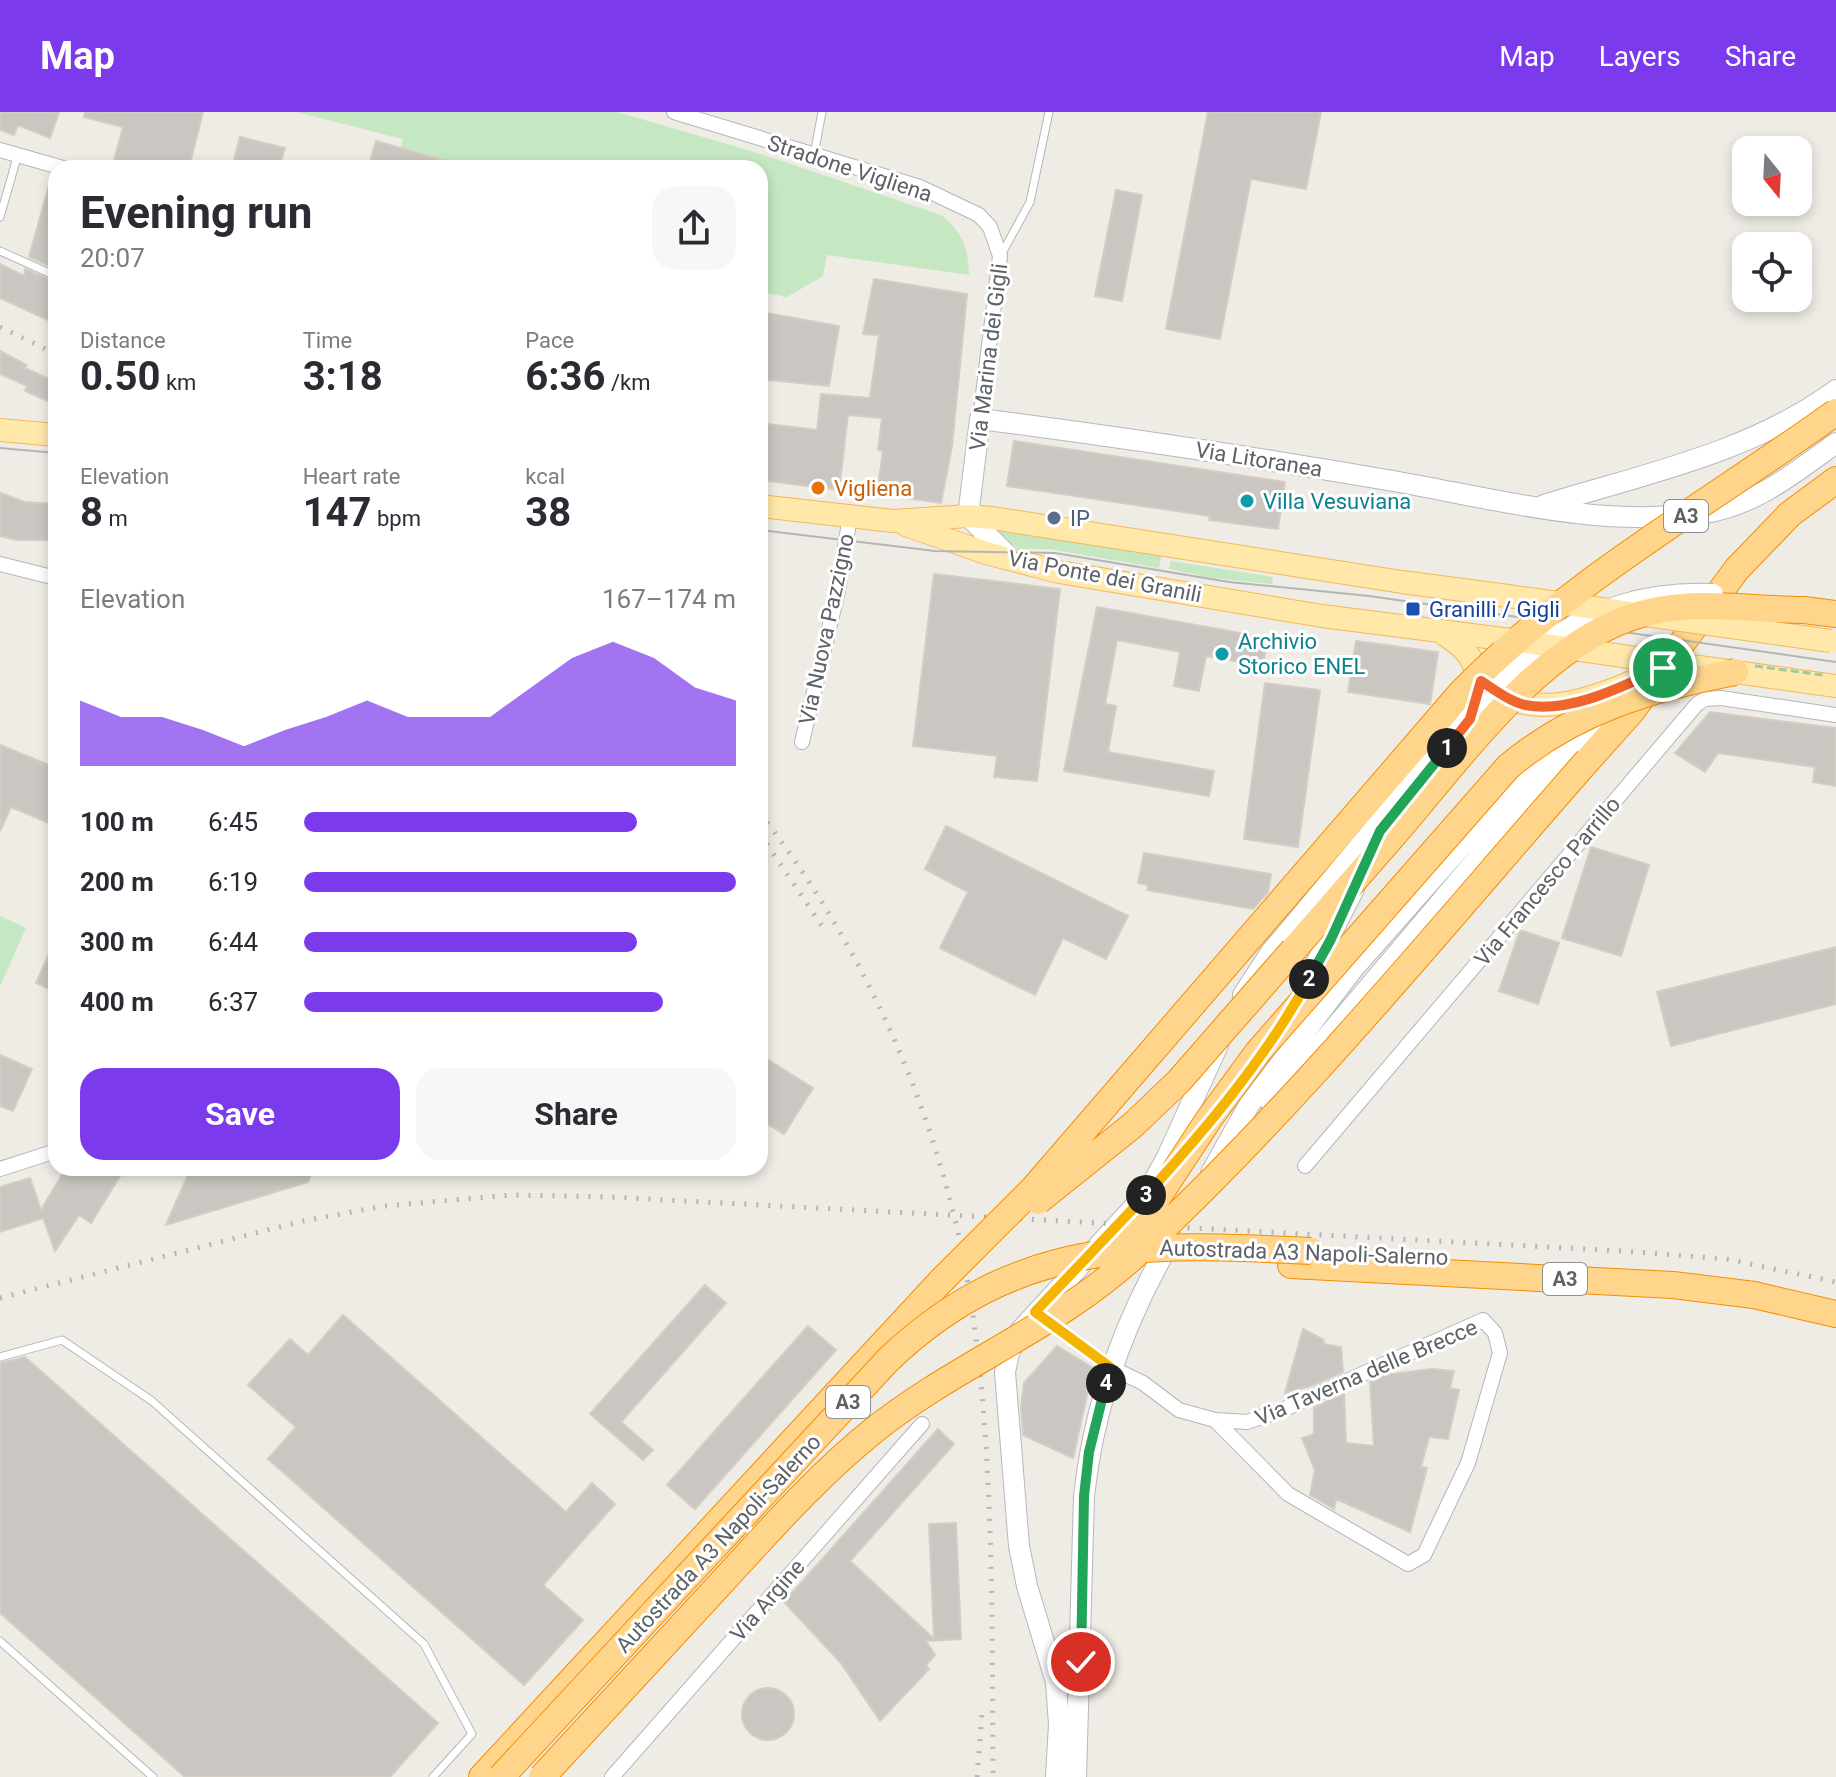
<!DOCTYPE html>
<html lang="en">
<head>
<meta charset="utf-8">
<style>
  :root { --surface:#fff; --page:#f7f7f7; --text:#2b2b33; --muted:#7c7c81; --accent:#7c3aed }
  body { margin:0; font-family:Roboto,sans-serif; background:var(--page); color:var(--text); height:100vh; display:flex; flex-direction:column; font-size:30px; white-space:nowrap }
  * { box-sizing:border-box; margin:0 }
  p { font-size:26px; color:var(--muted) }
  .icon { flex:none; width:44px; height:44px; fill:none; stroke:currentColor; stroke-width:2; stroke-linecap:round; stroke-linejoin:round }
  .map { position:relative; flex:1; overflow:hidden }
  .side { position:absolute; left:48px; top:48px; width:720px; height:1016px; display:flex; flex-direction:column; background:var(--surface); border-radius:24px; box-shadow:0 4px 12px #0003 }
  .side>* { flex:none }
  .needle { width:52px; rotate:162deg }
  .buttons { position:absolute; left:1732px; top:24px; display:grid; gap:16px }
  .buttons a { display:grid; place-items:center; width:80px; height:80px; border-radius:16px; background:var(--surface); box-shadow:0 4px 12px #0003; font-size:40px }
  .pin { position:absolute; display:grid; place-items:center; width:68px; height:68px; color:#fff; margin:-34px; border:4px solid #fff; border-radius:50%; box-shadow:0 2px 8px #0007 }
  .km { position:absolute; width:40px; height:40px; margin:-20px; border-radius:50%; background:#222; color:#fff; font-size:22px; line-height:40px; text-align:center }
  .round { display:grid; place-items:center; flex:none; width:84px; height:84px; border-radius:24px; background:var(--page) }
  .headline { display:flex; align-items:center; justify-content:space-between; height:136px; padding:0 32px }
  h1 { font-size:44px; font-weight:700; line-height:60px }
  .metrics { display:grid; grid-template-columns:repeat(3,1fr); gap:12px; height:136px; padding:8px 32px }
  .metrics div { display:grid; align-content:center }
  .metrics b { font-size:40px; font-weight:700 }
  .metrics small { font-size:22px; font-weight:400 }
  .metrics p { font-size:22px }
  .chart { height:224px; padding:16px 32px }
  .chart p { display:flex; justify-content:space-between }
  .chart svg { width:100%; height:144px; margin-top:8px; fill:var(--accent); opacity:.7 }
  .primary-button { display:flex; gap:16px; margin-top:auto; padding:16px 32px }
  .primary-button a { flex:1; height:92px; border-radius:24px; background:var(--accent); color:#fff; font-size:32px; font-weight:700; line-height:92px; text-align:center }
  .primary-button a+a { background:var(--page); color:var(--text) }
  ul { padding:0 32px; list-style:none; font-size:26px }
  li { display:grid; grid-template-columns:128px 96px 1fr; align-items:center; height:60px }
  li i { height:20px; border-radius:10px; background:var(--accent) }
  header { display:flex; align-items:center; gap:48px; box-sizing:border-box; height:112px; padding:0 40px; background:var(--accent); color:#fff }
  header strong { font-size:38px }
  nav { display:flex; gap:44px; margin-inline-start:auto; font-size:28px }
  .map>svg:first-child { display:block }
  .green { fill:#c5e7c1 }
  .building { fill:#cac7c2; stroke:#d4cdc3; stroke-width:2 }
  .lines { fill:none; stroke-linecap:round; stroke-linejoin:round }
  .lane-casing { stroke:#b2b6ba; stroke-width:9 }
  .street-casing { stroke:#b2b6ba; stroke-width:16 }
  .secondary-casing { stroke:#b4b8bd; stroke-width:22 }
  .primary-casing { stroke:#f4b859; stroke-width:24 }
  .highway-casing { stroke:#f48d00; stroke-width:28 }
  .lane { stroke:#fff; stroke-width:7 }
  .street { stroke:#fff; stroke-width:14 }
  .secondary { stroke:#fff; stroke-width:20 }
  .primary { stroke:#ffe8aa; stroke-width:22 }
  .highway { stroke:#ffd58c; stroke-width:26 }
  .tram { stroke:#b4b5b6; stroke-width:2 }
  .rail { stroke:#b4b5b6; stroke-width:5; stroke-dasharray:2 10; stroke-linecap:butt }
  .secondary-bridge-casing { stroke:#b4b8bd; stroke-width:22; stroke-linecap:butt }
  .primary-bridge-casing { stroke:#f4b859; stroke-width:24; stroke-linecap:butt }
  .highway-bridge-casing { stroke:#f48d00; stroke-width:28; stroke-linecap:butt }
  .path-bridge { stroke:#9bcba4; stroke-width:3; stroke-dasharray:8 4; stroke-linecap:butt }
  .secondary-bridge { stroke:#fff; stroke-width:20 }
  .primary-bridge { stroke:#ffe8aa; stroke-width:22 }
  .highway-bridge { stroke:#ffd58c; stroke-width:26 }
  .split-1-casing { stroke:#fff; stroke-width:16 }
  .split-2-casing { stroke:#fff; stroke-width:16 }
  .split-3-casing { stroke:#fff; stroke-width:16 }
  .split-4-casing { stroke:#fff; stroke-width:16 }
  .split-5-casing { stroke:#fff; stroke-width:16 }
  .split-1 { stroke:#f0652b; stroke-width:10 }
  .split-2 { stroke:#22a559; stroke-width:10 }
  .split-3 { stroke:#f5b400; stroke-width:10 }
  .split-4 { stroke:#f5b400; stroke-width:10 }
  .split-5 { stroke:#22a559; stroke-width:10 }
  .food-dot { fill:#e8710a; stroke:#fff; stroke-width:3 }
  .culture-dot { fill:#0f9aa8; stroke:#fff; stroke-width:3 }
  .service-dot { fill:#5c6f8a; stroke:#fff; stroke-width:3 }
  .transit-dot { fill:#1a4fb4; stroke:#fff; stroke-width:3 }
  .labels { text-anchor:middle; stroke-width:6; stroke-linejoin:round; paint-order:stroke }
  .shield { fill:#fff; stroke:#8e9194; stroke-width:2 }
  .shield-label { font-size:20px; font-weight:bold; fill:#5d6266 }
  .street-label { font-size:22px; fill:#5d6266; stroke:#fff }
  .food-label { font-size:22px; fill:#c56008; stroke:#fff; text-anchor:start }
  .culture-label { font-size:22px; fill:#0d838f; stroke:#fff; text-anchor:start }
  .service-label { font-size:22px; fill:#4e5e75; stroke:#fff; text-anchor:start }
  .transit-label { font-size:22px; fill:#164399; stroke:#fff; text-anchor:start }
</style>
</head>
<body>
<header>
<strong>Map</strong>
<nav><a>Map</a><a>Layers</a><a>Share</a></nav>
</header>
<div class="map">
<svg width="1836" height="1665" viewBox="0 0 1836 1665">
  <rect width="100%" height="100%" fill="#efece5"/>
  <path class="green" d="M 296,0 L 617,0 L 758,41 L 941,103 C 963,121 968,135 969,163 L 827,143 L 823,164 L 787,185 L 760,180 L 760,56 L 474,56 L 401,36 L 403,27 Z
    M 995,414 L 1162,441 L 1159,456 L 1049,437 L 1020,437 L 1008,430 Z
    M 1171,449 L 1273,465 L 1272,472 L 1213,466 L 1169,457 Z
    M 0,804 L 26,816 L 0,874 Z"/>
  <path class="building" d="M 0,0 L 59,0 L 50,26 L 18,13 L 14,23 L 0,18 Z
    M 85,0 L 203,0 L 189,56 L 112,56 L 123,15 L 84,5 Z
    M 1208,0 L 1321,0 L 1306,77 L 1251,67 L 1220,227 L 1166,217 Z
    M 240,25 L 285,36 L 279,56 L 232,56 Z
    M 376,29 L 456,52 L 455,56 L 368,56 Z
    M 52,63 L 56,64 L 56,157 L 29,145 Z
    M 1116,78 L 1142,83 L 1122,189 L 1095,184 Z
    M 0,152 L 24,164 L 25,157 L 56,170 L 56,212 L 0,186 Z
    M 874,167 L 967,182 L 952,334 L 941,391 L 877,382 L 883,339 L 878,338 L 882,306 L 848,303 L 839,378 L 760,368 L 760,311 L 817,318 L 821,282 L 870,286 L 879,223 L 863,222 Z
    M 760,200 L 839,214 L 829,274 L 760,267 Z
    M 0,239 L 27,253 L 25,256 L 56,270 L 50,290 L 25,279 L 27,274 L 0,262 Z
    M 1014,329 L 1285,370 L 1278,417 L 1209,408 L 1210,404 L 1007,374 Z
    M 0,381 L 25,390 L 56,392 L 56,428 L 18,428 L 0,424 Z
    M 934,462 L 1060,477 L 1037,669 L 994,665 L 997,644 L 913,634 Z
    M 1097,495 L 1268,526 L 1263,554 L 1206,544 L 1199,579 L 1174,574 L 1180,540 L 1117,528 L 1105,592 L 1116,594 L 1108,640 L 1214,659 L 1209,684 L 1064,659 Z
    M 1356,529 L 1438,540 L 1430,592 L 1348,580 Z
    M 1265,571 L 1320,578 L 1298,735 L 1244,727 Z
    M 1710,600 L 1836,616 L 1836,674 L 1813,670 L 1815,655 L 1718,641 L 1705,660 L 1675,641 Z
    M 0,633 L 56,656 L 56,714 L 11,695 L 0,719 Z
    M 946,714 L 1128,804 L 1106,847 L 1063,826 L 1035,883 L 940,836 L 968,780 L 925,757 Z
    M 1591,735 L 1649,753 L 1621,844 L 1562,826 Z
    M 1144,741 L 1271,762 L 1268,780 L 1253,797 L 1147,778 L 1148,773 L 1138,771 Z
    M 1520,818 L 1559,831 L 1538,892 L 1499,879 Z
    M 56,826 L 56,880 L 36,871 Z
    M 1836,835 L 1836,892 L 1671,934 L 1657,880 Z
    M 0,943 L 32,957 L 13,999 L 0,994 Z
    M 767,947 L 813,976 L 784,1022 L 760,1007 L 760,959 Z
    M 66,1056 L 125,1056 L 91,1111 L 79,1103 L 55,1139 L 43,1106 L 0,1120 L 0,1075 L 30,1066 L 41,1098 Z
    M 191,1056 L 314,1056 L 308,1070 L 166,1113 Z
    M 705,1173 L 726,1191 L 621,1310 L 653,1338 L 643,1348 L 590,1302 Z
    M 343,1203 L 566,1400 L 592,1371 L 615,1392 L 543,1473 L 583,1508 L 524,1573 L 268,1347 L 296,1315 L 248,1273 L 290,1227 L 308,1243 Z
    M 808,1214 L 836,1238 L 695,1397 L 667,1373 Z
    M 1303,1217 L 1324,1228 L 1323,1232 L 1341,1235 L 1343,1260 L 1314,1273 L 1285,1281 Z
    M 1057,1234 L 1093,1256 L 1073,1346 L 1023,1323 L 1021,1295 L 1024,1271 Z
    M 25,1245 L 438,1611 L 390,1665 L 185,1665 L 0,1501 L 0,1251 Z
    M 1432,1257 L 1454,1259 L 1450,1276 L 1459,1278 L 1448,1327 L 1429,1325 L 1421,1355 L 1427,1356 L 1410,1420 L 1336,1387 L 1334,1397 L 1310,1383 L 1315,1358 L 1302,1326 L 1314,1322 L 1314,1295 L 1344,1282 L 1346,1331 L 1374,1334 L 1370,1270 L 1384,1263 Z
    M 938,1317 L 954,1332 L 850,1449 L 934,1527 L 929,1412 L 956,1411 L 961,1527 L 926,1529 L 935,1543 L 926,1553 L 929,1557 L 880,1609 L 841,1551 L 784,1490 Z
    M742 1602a26 26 0 1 1 52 0a26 26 0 1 1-52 0Z"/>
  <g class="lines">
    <defs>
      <path id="lane" d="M 814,43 L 822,0
        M 0,105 L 18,42
        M 0,139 L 56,164
        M 1001,143 L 1030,90 L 1049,0
        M 0,1245 L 62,1228 L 152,1289 L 424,1532 L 472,1622 L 433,1665
        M 0,1529 L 153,1665"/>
      <path id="street" d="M 674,0 L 920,75 L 979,103 L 990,115 L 1000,144 L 980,307
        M 0,38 L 63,56
        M 0,452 L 56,466
        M 802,630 L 838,479 L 850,404
        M 1305,1054 L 1697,592 L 1705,587 L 1721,586 L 1836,603
        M 0,1057 L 56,1039
        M 1043,1206 L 1110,1255 L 1143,1271 L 1179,1298 L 1215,1308 L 1247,1310 L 1280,1299 L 1483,1208 L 1495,1221 L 1500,1241 L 1468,1351 L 1424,1443 L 1408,1452 L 1288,1382 L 1215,1308
        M 612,1665 L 922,1312"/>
      <path id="secondary" d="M 1544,393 C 1644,362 1750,341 1836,278
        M 968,404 L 980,307 C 1120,325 1260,346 1399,370 C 1499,388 1602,416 1704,401 C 1754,394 1796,360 1836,331
        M 968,404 L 1012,448
        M 1303,877 L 1354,777
        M 1243,883 L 1271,840 L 1288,820
        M 1271,991 L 1537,676 L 1586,629 L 1613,612
        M 1211,1061 L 1249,993 L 1353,857 L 1513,676 L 1565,625
        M 1147,1081 L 1167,1045 L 1218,933
        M 1056,1665 L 1059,1612 L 1056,1570 L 1027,1474 L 1019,1434 L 1005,1260 L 1009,1241 L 1020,1219 L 1156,1071
        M 1076,1665 L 1084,1384 C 1094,1290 1125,1207 1172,1127"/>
      <path id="primary" d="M 0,318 L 56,323
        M 760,394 L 893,409 L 968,404 L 992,406 L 1402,470 L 1508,484
        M 906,413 L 986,441 L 1059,460 L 1322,504 L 1503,527
        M 1441,520 C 1452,528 1462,533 1469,544 C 1475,552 1476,564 1484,571 C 1536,617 1609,580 1663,556
        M 1735,560 L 1836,574"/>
      <path id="highway" d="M 1804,498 L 1836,502
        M 1588,648 L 1631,600 L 1737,457 L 1790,402 L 1836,368
        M 1291,1153 L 1673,1173 L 1754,1183 L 1836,1202
        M 482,1665 L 942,1168"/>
    </defs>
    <use href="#lane" class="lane-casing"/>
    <use href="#street" class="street-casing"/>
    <use href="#secondary" class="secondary-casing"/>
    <use href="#primary" class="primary-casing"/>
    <use href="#highway" class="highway-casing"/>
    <use href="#lane" class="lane"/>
    <use href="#street" class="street"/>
    <use href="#secondary" class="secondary"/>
    <use href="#primary" class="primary"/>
    <use href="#highway" class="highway"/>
    <path class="tram" d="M 0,336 L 56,341
      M 760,418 L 935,439 L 1055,441 L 1229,470 L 1369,484 L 1836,550"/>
    <path class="rail" d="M 0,215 L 56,242
      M 760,701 C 873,847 950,1027 974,1211 C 994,1361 992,1513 993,1665
      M 760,722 L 826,820
      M 0,1186 L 303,1109 L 384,1094 L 511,1083 L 611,1085 L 1623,1139 L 1726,1147 L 1836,1170
      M 977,1665 L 982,1601"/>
    <defs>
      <path id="secondary-bridge" d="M 1288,820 C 1330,770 1371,720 1413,670 C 1497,569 1567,476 1713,482"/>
      <path id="primary-bridge" d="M 1508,484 L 1831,529
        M 1504,527 L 1727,559"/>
      <path id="highway-bridge" d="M 1038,1089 L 1133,1013 L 1179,969 C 1250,888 1321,807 1391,726 C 1456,652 1534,539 1629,506 C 1688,485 1743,498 1804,498
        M 1123,1138 L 1209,1007 L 1258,940 L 1508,655 C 1574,599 1652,576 1735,560
        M 942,1168 L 1034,1076 L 1461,581 C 1569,469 1710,391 1836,300
        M 501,1665 L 888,1248 C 1017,1125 1145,1131 1311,1139
        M 542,1665 C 602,1600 662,1535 722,1470 C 770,1418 817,1364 873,1319 C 955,1253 1057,1215 1135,1143 C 1299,991 1441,815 1588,648"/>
    </defs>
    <use href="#secondary-bridge" class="secondary-bridge-casing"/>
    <use href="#primary-bridge" class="primary-bridge-casing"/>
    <use href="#highway-bridge" class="highway-bridge-casing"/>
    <path class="path-bridge" d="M 1755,554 L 1823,563"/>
    <use href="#secondary-bridge" class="secondary-bridge"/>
    <use href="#primary-bridge" class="primary-bridge"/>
    <use href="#highway-bridge" class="highway-bridge"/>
  </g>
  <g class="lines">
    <defs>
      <path id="split-1" d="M 1447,636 L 1470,607 L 1481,569 C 1495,578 1509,589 1525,593 C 1570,602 1623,574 1663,556"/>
      <path id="split-2" d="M 1309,867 L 1331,827 L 1380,719 L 1447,636"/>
      <path id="split-3" d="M 1146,1083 C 1206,1017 1266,946 1309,867"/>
      <path id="split-4" d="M 1106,1271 L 1110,1255 L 1035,1200 L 1146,1083"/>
      <path id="split-5" d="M 1081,1550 L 1084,1384 L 1089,1340 L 1106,1271"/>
    </defs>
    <use href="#split-1" class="split-1-casing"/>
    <use href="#split-2" class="split-2-casing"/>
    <use href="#split-3" class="split-3-casing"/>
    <use href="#split-4" class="split-4-casing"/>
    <use href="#split-5" class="split-5-casing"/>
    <use href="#split-1" class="split-1"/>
    <use href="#split-2" class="split-2"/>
    <use href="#split-3" class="split-3"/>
    <use href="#split-4" class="split-4"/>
    <use href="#split-5" class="split-5"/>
  </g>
  <circle class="food-dot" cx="818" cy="376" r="8"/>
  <g class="culture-dot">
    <circle cx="1247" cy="389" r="8"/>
    <circle cx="1222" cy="542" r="8"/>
  </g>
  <circle class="service-dot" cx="1054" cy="406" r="8"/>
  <rect class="transit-dot" x="1405" y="489" width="16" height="16" rx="4"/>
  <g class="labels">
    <g class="shield">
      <rect x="1664" y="388" width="44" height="32" rx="6"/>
      <rect x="1543" y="1151" width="44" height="32" rx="6"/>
      <rect x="826" y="1274" width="44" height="32" rx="6"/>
    </g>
    <g class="shield-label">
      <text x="1686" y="411">A3</text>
      <text x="1565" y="1174">A3</text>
      <text x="848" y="1297">A3</text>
    </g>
    <g class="street-label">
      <text transform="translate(850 56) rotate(18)" y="8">Stradone Vigliena</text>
      <text transform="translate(988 245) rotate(-83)" y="8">Via Marina dei Gigli</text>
      <text transform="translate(1259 347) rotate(9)" y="8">Via Litoranea</text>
      <text transform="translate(1105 464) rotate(11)" y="8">Via Ponte dei Granili</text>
      <text transform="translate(826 517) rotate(-78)" y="8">Via Nuova Pazzigno</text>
      <text transform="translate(1547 769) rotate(-50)" y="8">Via Francesco Parrillo</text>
      <text transform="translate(1304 1140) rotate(2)" y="8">Autostrada A3 Napoli-Salerno</text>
      <text transform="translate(1366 1260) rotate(-23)" y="8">Via Taverna delle Brecce</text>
      <text transform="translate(718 1431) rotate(-47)" y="8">Autostrada A3 Napoli-Salerno</text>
      <text transform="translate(767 1488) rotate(-49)" y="8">Via Argine</text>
    </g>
    <g class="food-label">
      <text x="834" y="384">Vigliena</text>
    </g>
    <g class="culture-label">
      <text x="1263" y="397">Villa Vesuviana</text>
      <text x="1238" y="537">Archivio<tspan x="1238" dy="25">Storico ENEL</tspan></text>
    </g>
    <g class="service-label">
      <text x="1070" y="414">IP</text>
    </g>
    <g class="transit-label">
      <text x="1429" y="505">Granilli / Gigli</text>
    </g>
  </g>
</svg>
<div class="buttons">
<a><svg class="needle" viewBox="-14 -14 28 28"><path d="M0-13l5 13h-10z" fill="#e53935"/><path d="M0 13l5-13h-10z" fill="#7c7c81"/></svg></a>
<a><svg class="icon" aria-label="locate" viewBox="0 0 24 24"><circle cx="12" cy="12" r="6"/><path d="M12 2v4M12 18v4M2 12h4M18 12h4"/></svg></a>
</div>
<div class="pin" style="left:1663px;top:556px;background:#1e9e55"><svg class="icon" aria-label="arrive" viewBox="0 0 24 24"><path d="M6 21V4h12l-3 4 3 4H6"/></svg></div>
<div class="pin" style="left:1081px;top:1550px;background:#d93025"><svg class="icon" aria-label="check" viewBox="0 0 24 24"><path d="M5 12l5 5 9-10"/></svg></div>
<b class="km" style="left:1447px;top:636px">1</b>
<b class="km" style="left:1309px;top:867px">2</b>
<b class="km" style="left:1146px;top:1083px">3</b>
<b class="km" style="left:1106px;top:1271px">4</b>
<section class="side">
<div class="headline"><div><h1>Evening run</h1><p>20:07</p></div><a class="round"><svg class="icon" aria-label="share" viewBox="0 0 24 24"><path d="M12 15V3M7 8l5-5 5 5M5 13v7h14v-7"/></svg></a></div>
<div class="metrics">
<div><p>Distance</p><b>0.50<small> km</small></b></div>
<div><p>Time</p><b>3:18</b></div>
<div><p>Pace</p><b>6:36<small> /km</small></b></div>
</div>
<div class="metrics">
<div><p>Elevation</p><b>8<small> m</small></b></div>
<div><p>Heart rate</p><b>147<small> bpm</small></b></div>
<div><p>kcal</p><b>38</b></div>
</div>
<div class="chart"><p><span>Elevation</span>167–174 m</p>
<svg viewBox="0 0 160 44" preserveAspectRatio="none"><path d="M0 44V24L10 29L20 29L30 33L40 38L50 33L60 29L70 24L80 29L90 29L100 29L110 20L120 11L130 6L140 11L150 20L160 24V44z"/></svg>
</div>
<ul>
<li><b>100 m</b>6:45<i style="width:77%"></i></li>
<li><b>200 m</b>6:19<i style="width:100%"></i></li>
<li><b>300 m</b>6:44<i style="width:77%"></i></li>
<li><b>400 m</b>6:37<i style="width:83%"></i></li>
</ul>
<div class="primary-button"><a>Save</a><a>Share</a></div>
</section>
</div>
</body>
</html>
